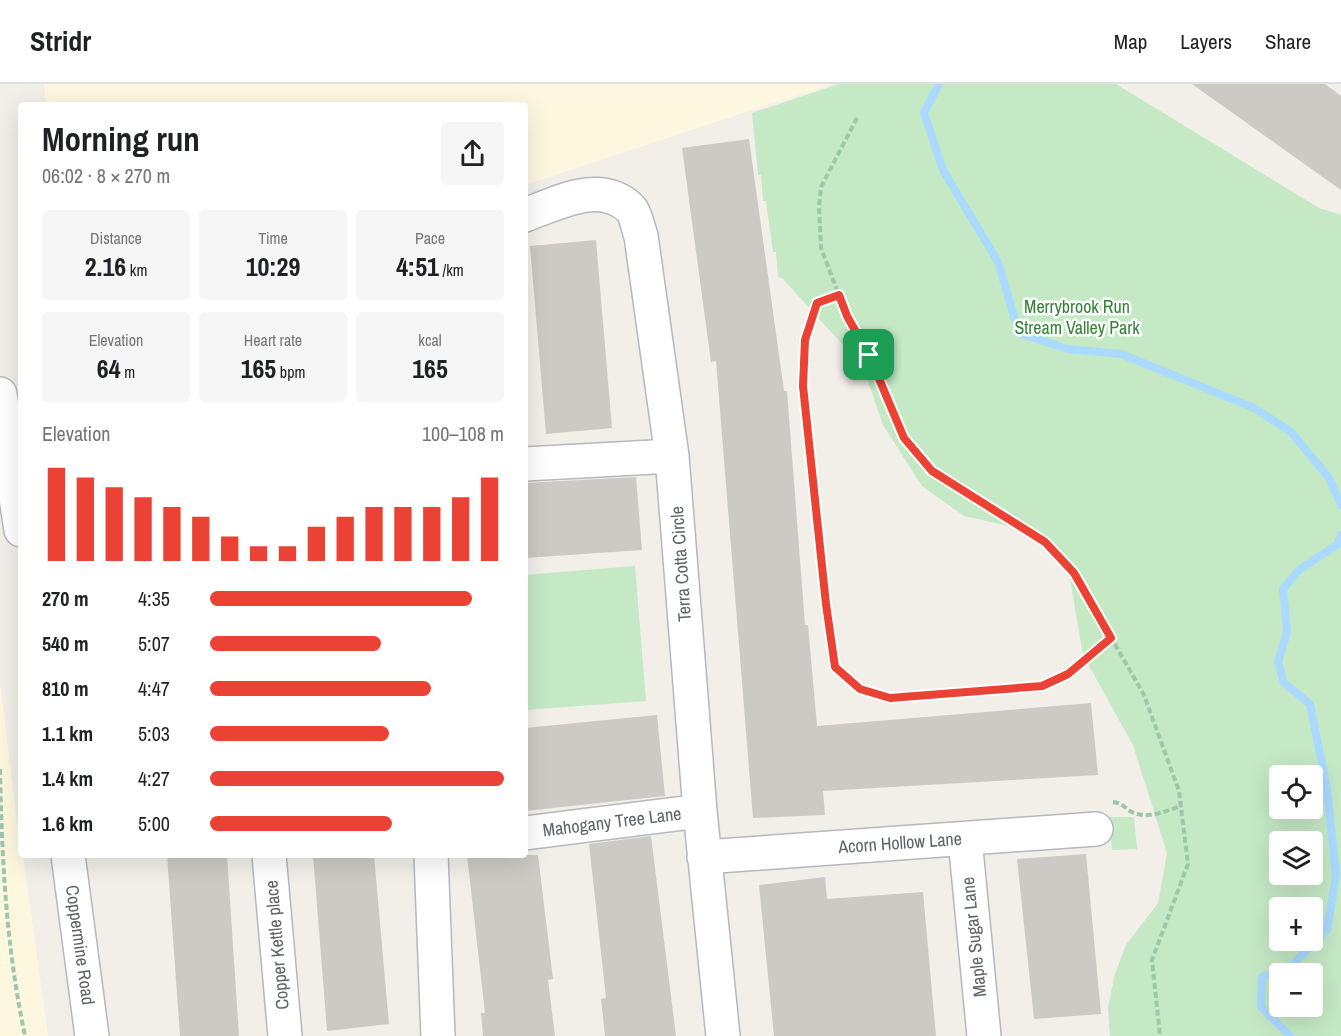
<!DOCTYPE html>
<html lang="en">
<head>
<meta charset="utf-8">
<style>
  :root { --surface:#fff; --page:#f6f6f6; --text:#202124; --muted:#757577; --line:#e0e0e0; --accent:#ea4335 }
  body { margin:0; font-family:"Archivo Narrow",sans-serif; background:var(--page); color:var(--text); height:100vh; display:flex; flex-direction:column; font-size:22px; white-space:nowrap }
  * { box-sizing:border-box; margin:0 }
  p { font-size:20px; color:var(--muted) }
  .icon { flex:none; width:33px; height:33px; fill:none; stroke:currentColor; stroke-width:2; stroke-linecap:round; stroke-linejoin:round }
  .map { position:relative; flex:1; overflow:hidden }
  .sheet { position:absolute; left:18px; top:18px; width:510px; height:756px; display:flex; flex-direction:column; background:var(--surface); border-radius:6px; box-shadow:0 6px 24px #0002 }
  .sheet>* { flex:none }
  .tools { position:absolute; left:1269px; top:681px; display:grid; gap:12px }
  .tools a { display:grid; place-items:center; width:54px; height:54px; border-radius:6px; background:var(--surface); box-shadow:0 6px 24px #0002; font-size:30px }
  .pin { position:absolute; display:grid; place-items:center; width:51px; height:51px; color:#fff; margin:-26px; border-radius:12px; box-shadow:0 3px 9px #0006 }
  .round { display:grid; place-items:center; flex:none; width:63px; height:63px; border-radius:6px; background:var(--page) }
  .head { display:flex; align-items:center; justify-content:space-between; height:102px; padding:0 24px }
  h1 { font-size:33px; font-weight:700; line-height:45px }
  .metrics { display:grid; grid-template-columns:repeat(3,1fr); gap:9px; height:102px; padding:6px 24px }
  .metrics div { display:grid; align-content:center; border-radius:6px; background:var(--page); text-align:center }
  .metrics b { font-size:26px; font-weight:700 }
  .metrics small { font-size:16px; font-weight:400 }
  .metrics p { font-size:16px }
  .chart { height:168px; padding:12px 24px }
  .chart p { display:flex; justify-content:space-between }
  .chart svg { width:100%; height:108px; margin-top:6px; stroke:var(--accent); stroke-width:6 }
  ul { padding:0 24px; list-style:none; font-size:20px }
  li { display:grid; grid-template-columns:96px 72px 1fr; align-items:center; height:45px }
  li i { height:15px; border-radius:8px; background:var(--accent) }
  header { display:flex; align-items:center; gap:36px; box-sizing:border-box; height:84px; padding:0 30px; background:var(--surface); border-bottom:2px solid var(--line) }
  header strong { font-size:28px }
  nav { display:flex; gap:33px; margin-inline-start:auto; font-size:21px }
  .map>svg:first-child { display:block }
  .commercial { fill:#fef7e0 }
  .green { fill:#c5e8c5; fill-rule:evenodd }
  .lines { fill:none; stroke-linecap:round; stroke-linejoin:round }
  .stream { stroke:#aadaff; stroke-width:8 }
  .building { fill:#cccac5 }
  .minor-casing { stroke:#b5b8bc; stroke-width:36 }
  .tertiary-casing { stroke:#b5b8bc; stroke-width:36 }
  .path { stroke:#9cc7a9; stroke-width:4; stroke-dasharray:6 3; stroke-linecap:butt }
  .minor { stroke:#fff; stroke-width:33 }
  .tertiary { stroke:#fff; stroke-width:33 }
  .route-casing { stroke:#fff; stroke-width:12 }
  .route { stroke:#ea4335; stroke-width:8 }
  .labels { text-anchor:middle; stroke-width:5; stroke-linejoin:round; paint-order:stroke }
  .park-label { font-size:18px; fill:#348238; stroke:#fff }
  .street-label { font-size:18px; fill:#5f6368; stroke:#fff }
</style>
</head>
<body>
<header>
<strong>Stridr</strong>
<nav><a>Map</a><a>Layers</a><a>Share</a></nav>
</header>
<div class="map">
<svg width="1341" height="952" viewBox="0 0 1341 952">
  <rect width="100%" height="100%" fill="#f1efe8"/>
  <path class="commercial" d="M 44,0 L 832,0 L 525,101 L 525,21 L 46,21 Z
    M 0,598 L 21,771 L 23,771 L 48,952 L 0,952 Z"/>
  <path class="green" d="M 839,0 L 1116,0 L 1319,124 L 1341,131 L 1341,952 L 1110,952 L 1108,923 L 1115,890 L 1126,861 L 1158,819 L 1167,769 L 1133,661 L 1083,571 L 1070,495 L 1062,480 L 1034,453 L 1018,444 L 964,432 L 922,402 L 883,341 L 863,283 L 782,194 L 778,193 L 776,168 L 773,168 L 766,117 L 763,117 L 761,91 L 758,91 L 752,29 ZM 1280,692 L 1312,692 L 1312,724 L 1280,724 ZM 1280,758 L 1312,758 L 1312,790 L 1280,790 ZM 1280,824 L 1312,824 L 1312,856 L 1280,856 ZM 1280,890 L 1312,890 L 1312,922 L 1280,922 Z
    M 635,482 L 646,617 L 525,626 L 525,491 Z
    M 1109,733 L 1134,733 L 1137,765 L 1112,766 Z"/>
  <g class="lines">
    <path class="stream" d="M 939,0 L 924,29 L 943,86 L 998,178 L 1019,249 L 1067,265 L 1121,270 L 1254,324 L 1291,348 L 1329,394 L 1341,421
      M 1290,952 L 1261,923 L 1262,893 L 1290,883 L 1327,846 L 1336,792 L 1327,705 L 1310,620 L 1284,599 L 1278,578 L 1287,548 L 1283,505 L 1299,486 L 1338,460 L 1341,451"/>
  </g>
  <path class="building" d="M 1192,0 L 1325,0 L 1341,12 L 1341,106 Z
    M 749,55 L 784,307 L 787,307 L 805,541 L 808,541 L 817,642 L 1091,619 L 1098,691 L 823,707 L 825,731 L 753,734 L 716,277 L 711,278 L 682,64 Z
    M 596,156 L 612,344 L 546,350 L 530,162 Z
    M 636,393 L 642,466 L 525,474 L 525,399 Z
    M 657,631 L 665,712 L 525,727 L 525,644 Z
    M 651,752 L 676,952 L 605,952 L 601,915 L 606,914 L 589,760 Z
    M 1086,770 L 1101,930 L 1034,935 L 1017,775 Z
    M 167,771 L 227,771 L 239,952 L 180,952 Z
    M 313,771 L 374,771 L 389,940 L 327,947 Z
    M 467,771 L 538,771 L 553,895 L 548,896 L 555,952 L 483,952 L 481,929 L 485,929 Z
    M 825,793 L 827,815 L 923,808 L 936,952 L 774,952 L 759,801 Z"/>
  <g class="lines">
    <defs>
      <path id="minor" d="M 525,131 C 558,119 601,95 631,125 C 636,131 638,144 641,152 L 672,372 L 700,727 L 723,952
        M 525,380 L 672,372
        M 525,749 L 700,727
        M 965,755 L 984,952
        M 269,771 L 285,952
        M 431,771 L 438,952
        M 704,773 L 1096,745"/>
      <path id="tertiary" d="M 0,310 L 21,446
        M 68,771 L 92,952"/>
    </defs>
    <use href="#minor" class="minor-casing"/>
    <use href="#tertiary" class="tertiary-casing"/>
    <path class="path" d="M 857,34 L 821,103 L 819,123 L 821,164 L 847,232 L 869,271 L 904,354 L 931,387 L 1045,458 L 1074,489 L 1144,611 L 1179,707 L 1188,780 L 1152,876 L 1160,952
      M 839,211 L 817,219 L 805,256 L 803,302 L 826,520 L 835,583 L 860,605 L 890,614 L 1042,602 L 1068,590 L 1111,553
      M 0,685 C 2,777 6,862 25,952
      M 1113,718 C 1123,719 1125,725 1134,729 C 1150,735 1166,727 1181,722"/>
    <use href="#minor" class="minor"/>
    <use href="#tertiary" class="tertiary"/>
  </g>
  <g class="lines">
    <defs>
      <path id="route" d="M 839,211 L 847,232 L 869,271 L 904,354 L 932,387 L 1045,458 L 1074,489 L 1111,554 L 1068,590 L 1042,602 L 890,614 L 860,605 L 835,583 L 826,520 L 803,302 L 805,256 L 817,219 Z"/>
    </defs>
    <use href="#route" class="route-casing"/>
    <use href="#route" class="route"/>
  </g>
  <g class="labels">
    <g class="park-label">
      <text x="1077" y="229">Merrybrook Run<tspan x="1077" dy="21">Stream Valley Park</tspan></text>
    </g>
    <g class="street-label">
      <text transform="translate(681 480) rotate(-94)" y="6">Terra Cotta Circle</text>
      <text transform="translate(612 738) rotate(-7)" y="6">Mahogany Tree Lane</text>
      <text transform="translate(900 759) rotate(-4)" y="6">Acorn Hollow Lane</text>
      <text transform="translate(974 853) rotate(-96)" y="6">Maple Sugar Lane</text>
      <text transform="translate(80 861) rotate(82)" y="6">Coppermine Road</text>
      <text transform="translate(277 861) rotate(-95)" y="6">Copper Kettle place</text>
    </g>
  </g>
</svg>
<div class="tools">
<a><svg class="icon" aria-label="locate" viewBox="0 0 24 24"><circle cx="12" cy="12" r="6"/><path d="M12 2v4M12 18v4M2 12h4M18 12h4"/></svg></a>
<a><svg class="icon" aria-label="layers" viewBox="0 0 24 24"><path d="M12 4l9 5-9 5-9-5zM3 14l9 5 9-5"/></svg></a>
<a>+</a>
<a>−</a>
</div>
<div class="pin" style="left:869px;top:271px;background:#1e9e55"><svg class="icon" aria-label="arrive" viewBox="0 0 24 24"><path d="M6 21V4h12l-3 4 3 4H6"/></svg></div>
<section class="sheet">
<div class="head"><div><h1>Morning run</h1><p>06:02 · 8 × 270 m</p></div><a class="round"><svg class="icon" aria-label="share" viewBox="0 0 24 24"><path d="M12 15V3M7 8l5-5 5 5M5 13v7h14v-7"/></svg></a></div>
<div class="metrics">
<div><p>Distance</p><b>2.16<small> km</small></b></div>
<div><p>Time</p><b>10:29</b></div>
<div><p>Pace</p><b>4:51<small> /km</small></b></div>
</div>
<div class="metrics">
<div><p>Elevation</p><b>64<small> m</small></b></div>
<div><p>Heart rate</p><b>165<small> bpm</small></b></div>
<div><p>kcal</p><b>165</b></div>
</div>
<div class="chart"><p><span>Elevation</span>100–108 m</p>
<svg viewBox="0 0 160 44" preserveAspectRatio="none"><path d="M5 44V6M15 44V10M25 44V14M35 44V18M45 44V22M55 44V26M65 44V34M75 44V38M85 44V38M95 44V30M105 44V26M115 44V22M125 44V22M135 44V22M145 44V18M155 44V10"/></svg>
</div>
<ul>
<li><b>270 m</b>4:35<i style="width:89%"></i></li>
<li><b>540 m</b>5:07<i style="width:58%"></i></li>
<li><b>810 m</b>4:47<i style="width:75%"></i></li>
<li><b>1.1 km</b>5:03<i style="width:61%"></i></li>
<li><b>1.4 km</b>4:27<i style="width:100%"></i></li>
<li><b>1.6 km</b>5:00<i style="width:62%"></i></li>
</ul>
</section>
</div>
</body>
</html>
